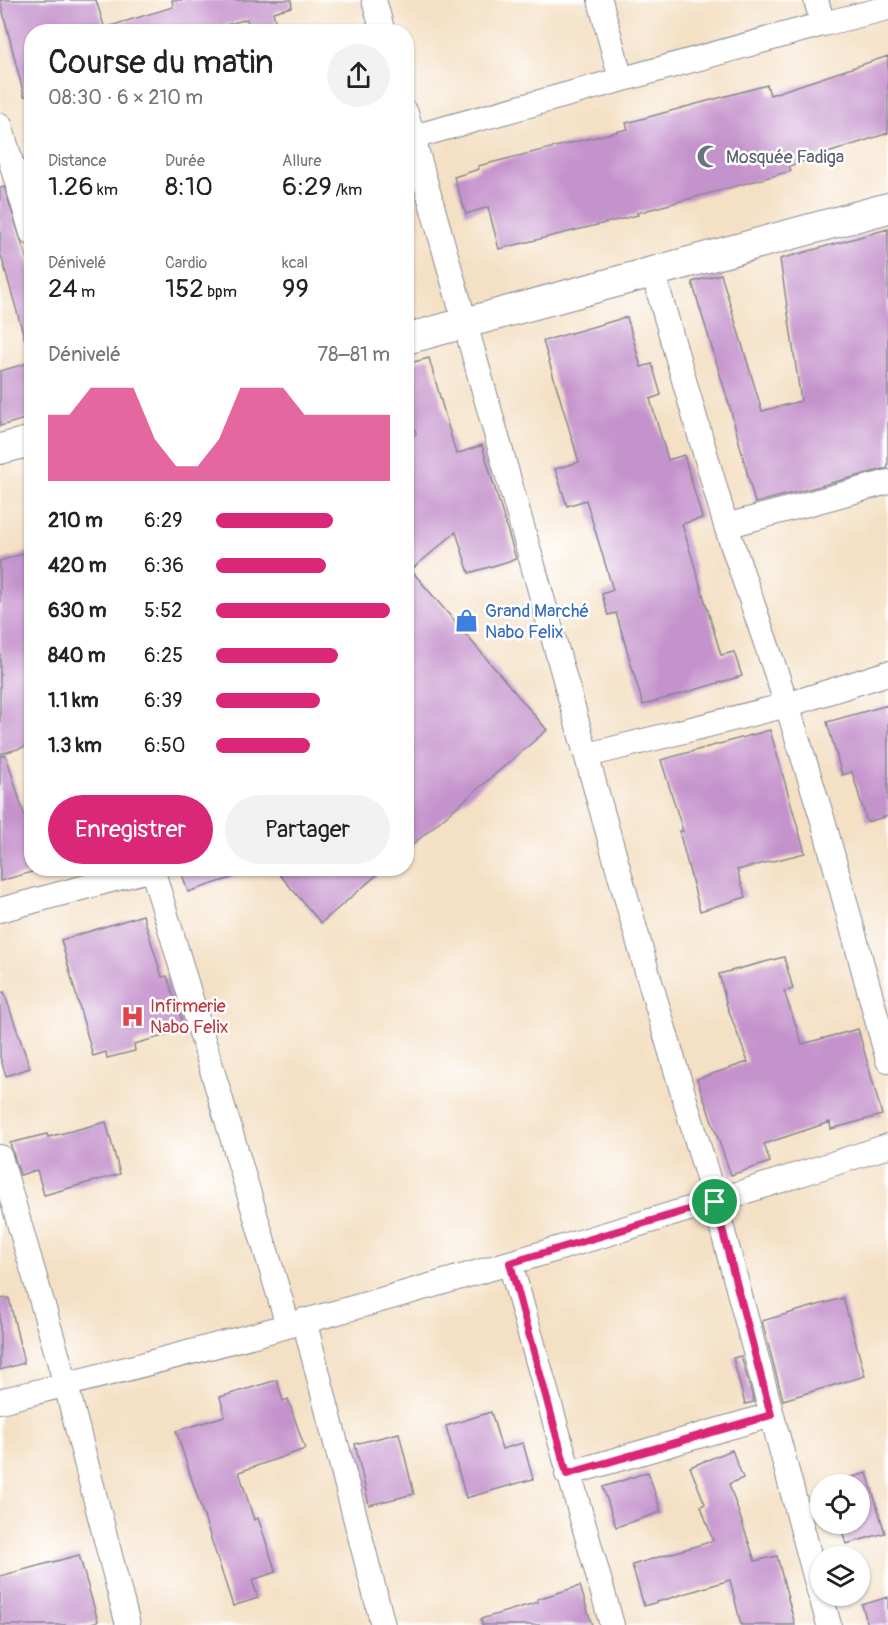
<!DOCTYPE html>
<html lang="fr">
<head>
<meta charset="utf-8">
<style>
  :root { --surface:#fff; --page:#f2f2f2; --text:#222; --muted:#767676; --accent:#db2777 }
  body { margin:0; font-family:Pangolin,sans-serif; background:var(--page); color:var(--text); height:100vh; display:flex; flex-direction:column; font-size:22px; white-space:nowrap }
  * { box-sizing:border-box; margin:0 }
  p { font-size:20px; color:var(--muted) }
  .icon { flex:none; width:33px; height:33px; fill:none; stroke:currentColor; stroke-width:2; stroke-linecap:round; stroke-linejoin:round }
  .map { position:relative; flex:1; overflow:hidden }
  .drawer { position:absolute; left:24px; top:24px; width:390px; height:852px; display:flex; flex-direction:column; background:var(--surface); border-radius:24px; box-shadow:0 2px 4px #0004 }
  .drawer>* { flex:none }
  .tools { position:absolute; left:810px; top:1474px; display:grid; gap:12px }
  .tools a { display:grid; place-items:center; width:60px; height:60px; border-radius:50%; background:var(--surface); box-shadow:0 2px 4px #0004; font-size:30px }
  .pin { position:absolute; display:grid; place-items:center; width:51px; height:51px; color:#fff; margin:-26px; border:3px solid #fff; border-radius:50%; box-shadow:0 2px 6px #0007 }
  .round { display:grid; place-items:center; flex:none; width:63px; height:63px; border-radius:32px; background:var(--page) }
  .head { display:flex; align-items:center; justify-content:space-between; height:102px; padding:0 24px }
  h1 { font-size:33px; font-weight:600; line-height:45px }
  .figures { display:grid; grid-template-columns:repeat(3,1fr); gap:9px; height:102px; padding:6px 24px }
  .figures div { display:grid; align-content:center }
  .figures b { font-size:26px; font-weight:600 }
  .figures small { font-size:16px; font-weight:400 }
  .figures p { font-size:16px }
  .chart { height:168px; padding:12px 24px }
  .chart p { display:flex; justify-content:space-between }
  .chart svg { width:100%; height:108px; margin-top:6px; fill:var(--accent); opacity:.7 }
  .cta { display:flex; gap:12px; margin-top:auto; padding:12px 24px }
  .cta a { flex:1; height:69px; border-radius:36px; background:var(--accent); color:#fff; font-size:24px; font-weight:600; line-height:69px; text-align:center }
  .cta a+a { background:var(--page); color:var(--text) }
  ul { padding:0 24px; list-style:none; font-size:20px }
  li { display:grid; grid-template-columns:96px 72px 1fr; align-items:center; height:45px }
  li i { height:15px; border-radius:8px; background:var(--accent) }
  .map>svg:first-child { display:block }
  .building { fill:#c593cc }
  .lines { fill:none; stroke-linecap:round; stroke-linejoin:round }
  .minor-casing { stroke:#888891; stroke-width:26 }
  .tertiary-casing { stroke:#888891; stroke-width:32 }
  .minor { stroke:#fff; stroke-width:24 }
  .tertiary { stroke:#fff; stroke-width:30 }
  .route-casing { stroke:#fff; stroke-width:12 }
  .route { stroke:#db2777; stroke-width:8 }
  .labels { text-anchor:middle; stroke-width:5; stroke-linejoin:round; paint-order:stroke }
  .worship-label { font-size:18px; fill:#5b616d; stroke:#fff; text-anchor:start }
  .shop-label { font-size:18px; fill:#366cbe; stroke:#fff; text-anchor:start }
  .health-label { font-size:18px; fill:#be3a42; stroke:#fff; text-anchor:start }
</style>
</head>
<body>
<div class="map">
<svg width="888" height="1625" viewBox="0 0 888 1625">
  <rect width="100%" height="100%" fill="#fff"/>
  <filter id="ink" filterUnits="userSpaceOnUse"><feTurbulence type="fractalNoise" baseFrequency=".0167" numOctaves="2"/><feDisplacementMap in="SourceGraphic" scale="12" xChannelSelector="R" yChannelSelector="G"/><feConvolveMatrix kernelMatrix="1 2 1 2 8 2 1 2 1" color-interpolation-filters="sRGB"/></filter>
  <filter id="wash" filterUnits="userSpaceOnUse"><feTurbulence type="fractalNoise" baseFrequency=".008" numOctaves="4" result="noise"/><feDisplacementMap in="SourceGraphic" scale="24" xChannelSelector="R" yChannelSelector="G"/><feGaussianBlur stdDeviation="1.35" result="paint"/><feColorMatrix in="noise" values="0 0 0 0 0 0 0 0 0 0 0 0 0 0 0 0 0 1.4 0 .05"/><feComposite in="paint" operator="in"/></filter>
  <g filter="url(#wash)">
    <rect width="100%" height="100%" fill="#f4e0c4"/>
    <g id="blocks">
      <path class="building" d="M 0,0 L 96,0 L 106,32 L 32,32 L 32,95 L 24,96 Z
        M 172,0 L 291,0 L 292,7 L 273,12 L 278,32 L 250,32 L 247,19 L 202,32 L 111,32 L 110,26 L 173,7 Z
        M 888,56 L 888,133 L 789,166 L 791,171 L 637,213 L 638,215 L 499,249 L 488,207 L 466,214 L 454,177 L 479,169 L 478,166 L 628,129 L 626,123 L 767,85 L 770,95 Z
        M 4,187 L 32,275 L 32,339 L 25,340 L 0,252 L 0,188 Z
        M 888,229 L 888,468 L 755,503 L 731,411 L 692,282 L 721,274 L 762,411 L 801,401 L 780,259 Z
        M 627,317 L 641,367 L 652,364 L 661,395 L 650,399 L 668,460 L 684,455 L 702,518 L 682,524 L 721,655 L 734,652 L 742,676 L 643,705 L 616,613 L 608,615 L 602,594 L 613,590 L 586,500 L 567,506 L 555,469 L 579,462 L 543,341 Z
        M 429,358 L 456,454 L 482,445 L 516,559 L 469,573 L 456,532 L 411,570 L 547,730 L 406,850 L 406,438 L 416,434 L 406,398 L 406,364 Z
        M 32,362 L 32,417 L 0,426 L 0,371 Z
        M 32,551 L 32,745 L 0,754 L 0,561 Z
        M 888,705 L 888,816 L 867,822 L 852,772 L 842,775 L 827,722 Z
        M 770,730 L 805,853 L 737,870 L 746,897 L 700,911 L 679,831 L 683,831 L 661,760 Z
        M 6,755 L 26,821 L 32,819 L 32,872 L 0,881 L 0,756 Z
        M 180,868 L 247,868 L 247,873 L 188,892 Z
        M 274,868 L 385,868 L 321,923 Z
        M 143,915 L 162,977 L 167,976 L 185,1030 L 134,1044 L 135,1051 L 107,1058 L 106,1052 L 93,1056 L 61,940 Z
        M 784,957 L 793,989 L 784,991 L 802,1044 L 858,1029 L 882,1115 L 831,1129 L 830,1122 L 764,1144 L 770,1162 L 731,1175 L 697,1079 L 748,1062 L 727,1006 L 719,974 Z
        M 4,992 L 30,1068 L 6,1076 L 0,1057 L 0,993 Z
        M 106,1122 L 120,1174 L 44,1195 L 37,1170 L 20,1175 L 10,1143 L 47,1134 L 48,1137 Z
        M 9,1298 L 24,1363 L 0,1370 L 0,1299 Z
        M 843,1298 L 865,1376 L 783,1400 L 762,1321 Z
        M 741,1356 L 754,1402 L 745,1404 L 733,1358 Z
        M 277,1380 L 283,1401 L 288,1399 L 305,1449 L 239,1472 L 254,1520 L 258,1518 L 276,1572 L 252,1580 L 258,1598 L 233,1606 L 176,1431 L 225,1416 L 220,1397 Z
        M 491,1412 L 502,1449 L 523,1443 L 533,1479 L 466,1498 L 446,1426 Z
        M 399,1433 L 414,1494 L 369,1505 L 355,1444 Z
        M 732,1450 L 743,1478 L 729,1484 L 755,1561 L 777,1556 L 795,1625 L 741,1625 L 730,1580 L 644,1606 L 632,1565 L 713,1541 L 701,1506 L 705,1504 L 690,1467 Z
        M 648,1472 L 661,1512 L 616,1527 L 603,1487 Z
        M 867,1473 L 885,1533 L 846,1544 L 840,1524 L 860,1524 L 860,1485 L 828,1484 Z
        M 79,1555 L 98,1621 L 85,1625 L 0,1625 L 0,1576 Z
        M 580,1586 L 592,1625 L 482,1625 L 481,1619 L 538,1602 L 537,1599 Z
        M 888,1597 L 888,1625 L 868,1625 L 862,1605 Z"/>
    </g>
  </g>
  <g filter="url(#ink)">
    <use href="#blocks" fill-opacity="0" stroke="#888891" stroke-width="1.5"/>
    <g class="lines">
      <defs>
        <path id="minor" d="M 374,0 L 383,32
          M 600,0 L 621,80
          M 823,24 L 888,8
          M 406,113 L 646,968 L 715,1202 L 820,1595
          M 0,125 L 32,233
          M 413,137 L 823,24 L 816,0
          M 653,272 L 726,526 L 787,705 L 824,824 L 888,1060
          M 726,526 L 888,482
          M 588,755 L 787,705 L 888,673
          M 152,868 L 288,1325
          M 0,910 L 152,869
          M 0,1157 L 66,1385 L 128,1625
          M 510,1263 L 612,1625
          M 304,1320 L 383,1625
          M 0,1401 C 299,1327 595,1241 888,1146
          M 567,1474 L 771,1415
          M 821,1596 L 829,1625"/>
        <path id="tertiary" d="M 406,339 L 888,208
          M 0,449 L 32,441"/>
      </defs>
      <use href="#minor" class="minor-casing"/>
      <use href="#tertiary" class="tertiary-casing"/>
      <use href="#minor" class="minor"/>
      <use href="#tertiary" class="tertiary"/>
    </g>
  </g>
  <g class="lines" filter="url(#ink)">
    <defs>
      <path id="route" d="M 715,1202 L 771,1415 L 567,1474 L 510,1263 Z"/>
    </defs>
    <use href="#route" class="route-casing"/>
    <use href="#route" class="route"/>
  </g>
  <defs>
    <symbol id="mosque-bare" viewBox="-9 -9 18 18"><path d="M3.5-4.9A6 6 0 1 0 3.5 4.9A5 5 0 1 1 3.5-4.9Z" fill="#6b7280" stroke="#fff" stroke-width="2.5" paint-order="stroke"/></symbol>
    <symbol id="shop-bare" viewBox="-9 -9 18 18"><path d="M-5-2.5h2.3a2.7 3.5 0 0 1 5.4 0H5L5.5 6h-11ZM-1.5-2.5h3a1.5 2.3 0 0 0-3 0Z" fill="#3f7fe0" stroke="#fff" stroke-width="2.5" paint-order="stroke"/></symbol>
    <symbol id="hospital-bare" viewBox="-9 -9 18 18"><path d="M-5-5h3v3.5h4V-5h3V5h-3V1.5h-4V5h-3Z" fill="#e0444e" stroke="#fff" stroke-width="2.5" paint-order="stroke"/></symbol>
  </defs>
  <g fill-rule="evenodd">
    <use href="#mosque-bare" x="692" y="140" width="33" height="33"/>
    <use href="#shop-bare" x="450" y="604" width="33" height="33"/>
    <use href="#hospital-bare" x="116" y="1000" width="33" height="33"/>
  </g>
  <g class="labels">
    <g class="worship-label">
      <text x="726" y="163">Mosquée Fadiga</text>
    </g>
    <g class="shop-label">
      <text x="485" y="617">Grand Marché<tspan x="485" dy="21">Nabo Felix</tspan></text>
    </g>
    <g class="health-label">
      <text x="150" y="1012">Infirmerie<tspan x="150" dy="21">Nabo Felix</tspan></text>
    </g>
  </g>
</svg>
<div class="tools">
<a><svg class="icon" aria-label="locate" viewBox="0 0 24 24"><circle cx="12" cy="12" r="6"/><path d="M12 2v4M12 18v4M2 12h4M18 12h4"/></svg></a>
<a><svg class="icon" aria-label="layers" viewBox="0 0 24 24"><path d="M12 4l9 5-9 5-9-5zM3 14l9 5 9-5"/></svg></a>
</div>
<div class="pin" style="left:715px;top:1202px;background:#1e9e55"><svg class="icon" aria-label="arrive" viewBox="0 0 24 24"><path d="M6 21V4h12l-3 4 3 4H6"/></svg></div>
<section class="drawer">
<div class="head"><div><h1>Course du matin</h1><p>08:30 · 6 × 210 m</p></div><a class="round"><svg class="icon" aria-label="share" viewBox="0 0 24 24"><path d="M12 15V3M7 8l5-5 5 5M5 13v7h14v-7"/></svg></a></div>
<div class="figures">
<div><p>Distance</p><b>1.26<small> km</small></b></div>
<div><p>Durée</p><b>8:10</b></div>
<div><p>Allure</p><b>6:29<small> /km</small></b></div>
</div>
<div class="figures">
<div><p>Dénivelé</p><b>24<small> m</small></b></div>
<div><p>Cardio</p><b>152<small> bpm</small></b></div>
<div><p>kcal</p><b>99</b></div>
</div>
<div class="chart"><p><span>Dénivelé</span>78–81 m</p>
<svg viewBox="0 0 160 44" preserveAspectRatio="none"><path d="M0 44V17L10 17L20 6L30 6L40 6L50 27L60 38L70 38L80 27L90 6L100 6L110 6L120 17L130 17L140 17L150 17L160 17V44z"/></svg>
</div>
<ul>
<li><b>210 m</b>6:29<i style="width:67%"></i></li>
<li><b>420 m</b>6:36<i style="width:63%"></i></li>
<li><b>630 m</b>5:52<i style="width:100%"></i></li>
<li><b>840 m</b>6:25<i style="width:70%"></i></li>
<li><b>1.1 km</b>6:39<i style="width:60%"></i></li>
<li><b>1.3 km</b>6:50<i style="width:54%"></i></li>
</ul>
<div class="cta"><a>Enregistrer</a><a>Partager</a></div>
</section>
</div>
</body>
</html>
